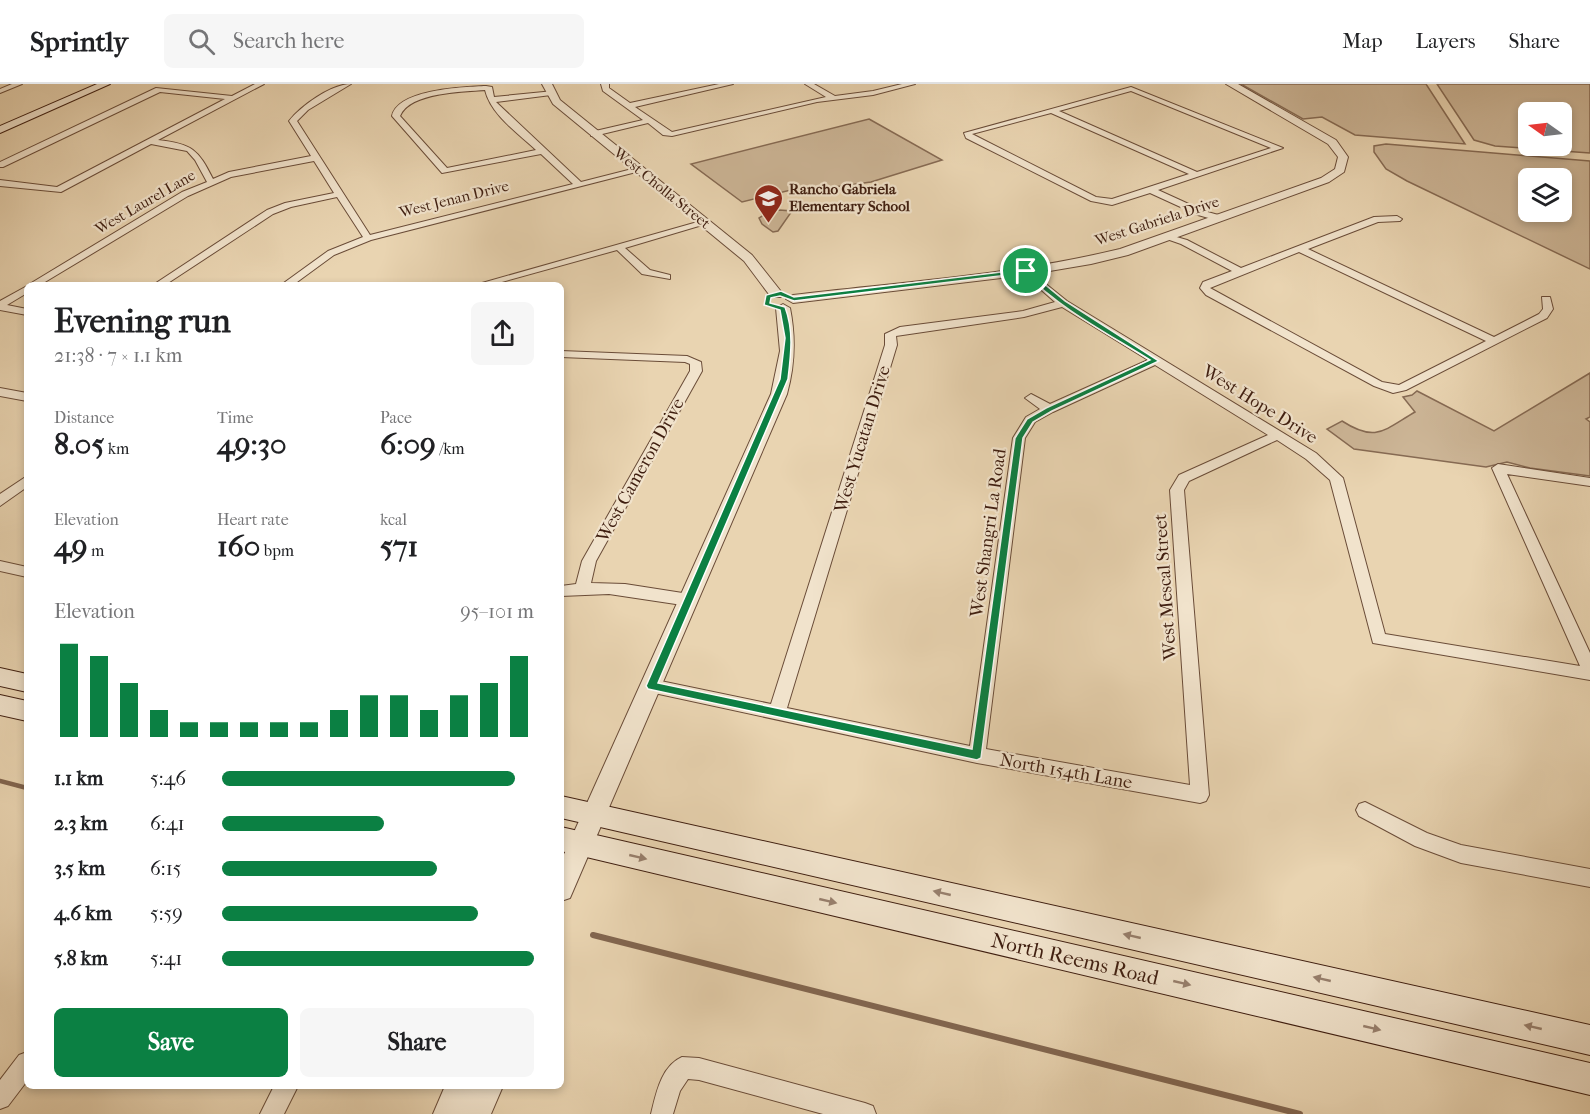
<!DOCTYPE html>
<html lang="en">
<head>
<meta charset="utf-8">
<style>
  :root { --surface:#fff; --page:#f6f6f6; --text:#202124; --muted:#757577; --line:#e0e0e0; --accent:#0b8043 }
  body { margin:0; font-family:"IM FELL French Canon",serif; background:var(--page); color:var(--text); height:100vh; display:flex; flex-direction:column; font-size:22px; white-space:nowrap }
  * { box-sizing:border-box; margin:0 }
  p { font-size:20px; color:var(--muted) }
  .icon { flex:none; width:33px; height:33px; fill:none; stroke:currentColor; stroke-width:2; stroke-linecap:round; stroke-linejoin:round }
  .map { position:relative; flex:1; overflow:hidden }
  .panel { position:absolute; left:24px; top:198px; width:540px; height:807px; display:flex; flex-direction:column; background:var(--surface); border-radius:9px; box-shadow:0 3px 9px #0003 }
  .panel>* { flex:none }
  .needle { width:39px; rotate:284deg }
  .fabs { position:absolute; left:1518px; top:18px; display:grid; gap:12px }
  .fabs a { display:grid; place-items:center; width:54px; height:54px; border-radius:9px; background:var(--surface); box-shadow:0 3px 9px #0003; font-size:30px }
  .pin { position:absolute; display:grid; place-items:center; width:51px; height:51px; color:#fff; margin:-26px; border:3px solid #fff; border-radius:50%; box-shadow:0 2px 6px #0007 }
  .round { display:grid; place-items:center; flex:none; width:63px; height:63px; border-radius:9px; background:var(--page) }
  .overview { display:flex; align-items:center; justify-content:space-between; height:102px; padding:0 30px }
  h1 { font-size:33px; font-weight:700; line-height:45px }
  .metrics { display:grid; grid-template-columns:repeat(3,1fr); gap:9px; height:102px; padding:6px 30px }
  .metrics div { display:grid; align-content:center }
  .metrics b { font-size:30px; font-weight:700 }
  .metrics small { font-size:16px; font-weight:400 }
  .metrics p { font-size:16px }
  .chart { height:168px; padding:12px 30px }
  .chart p { display:flex; justify-content:space-between }
  .chart svg { width:100%; height:108px; margin-top:6px; stroke:var(--accent); stroke-width:6 }
  .primary-button { display:flex; gap:12px; margin-top:auto; padding:12px 30px }
  .primary-button a { flex:1; height:69px; border-radius:9px; background:var(--accent); color:#fff; font-size:24px; font-weight:700; line-height:69px; text-align:center }
  .primary-button a+a { background:var(--page); color:var(--text) }
  ul { padding:0 30px; list-style:none; font-size:20px }
  li { display:grid; grid-template-columns:96px 72px 1fr; align-items:center; height:45px }
  li i { height:15px; border-radius:8px; background:var(--accent) }
  header { display:flex; align-items:center; gap:36px; box-sizing:border-box; height:84px; padding:0 30px; background:var(--surface); border-bottom:2px solid var(--line) }
  header strong { font-size:28px }
  nav { display:flex; gap:33px; margin-inline-start:auto; font-size:21px }
  .search { width:420px; height:54px; background:var(--page); display:flex; align-items:center; gap:15px; box-sizing:border-box; padding:0 21px; border-radius:9px; color:var(--muted); font-size:22px }
  .map>svg:first-child { display:block }
  .green { fill:#ccb596; stroke:#866a53; stroke-width:1.5; fill-rule:evenodd }
  .lines { fill:none; stroke-linecap:round; stroke-linejoin:round }
  .stream-far1 { stroke:#826650; stroke-width:4.5 }
  .stream { stroke:#826650; stroke-width:6 }
  .minor-casing { stroke:#6a4c38; stroke-width:2 }
  .tertiary-casing { stroke:#6a4c38; stroke-width:2 }
  .secondary-casing { stroke:#3f1e10; stroke-width:2 }
  .minor { fill:#f1e3cc; fill-rule:evenodd }
  .tertiary { fill:#f1e3cc; fill-rule:evenodd }
  .secondary { fill:#f1e3cc; fill-rule:evenodd }
  .oneway { fill:#98806e }
  .route { fill:#0b8043; stroke:#fff; stroke-width:1.5; fill-rule:evenodd }
  .labels { text-anchor:middle; stroke-width:4.5; stroke-linejoin:round; paint-order:stroke }
  .far-street-label { font-size:15px; fill:#3f1e10; stroke:#f1e3cc }
  .far-poi-label { font-size:15px; font-weight:bold; fill:#3f1e10; stroke:#f1e3cc; text-anchor:start }
  .street-label { font-size:18px; fill:#3f1e10; stroke:#f1e3cc }
  .near-street-label { font-size:21px; fill:#3f1e10; stroke:#f1e3cc }
</style>
</head>
<body>
<header>
<strong>Sprintly</strong>
<div class="search"><svg class="icon" aria-label="search" viewBox="0 0 24 24"><circle cx="10" cy="10" r="6"/><path d="M15 15l6 6"/></svg>Search here</div>
<nav><a>Map</a><a>Layers</a><a>Share</a></nav>
</header>
<div class="map">
<svg width="1590" height="1030" viewBox="0 0 1590 1030">
  <rect width="100%" height="100%" fill="#e9d4b1"/>
  <filter id="stains"><feTurbulence type="fractalNoise" baseFrequency=".00333" numOctaves="4"/><feColorMatrix values="0 0 0 0 .2 0 0 0 0 .09 0 0 0 0 .02 0 0 0 .5 -.17"/></filter>
  <radialGradient id="worn" r=".72"><stop offset=".6" stop-color="#630" stop-opacity="0"/><stop offset="1" stop-color="#630" stop-opacity=".3"/></radialGradient>
  <path class="green" d="M 1241,0 L 1426,0 L 1465,60 L 1355,51 L 1322,33 L 1303,35 Z
    M 1437,0 L 1590,0 L 1590,69 L 1495,62 L 1474,56 ZM 1528,28 L 1562,28 L 1562,62 L 1528,62 Z
    M 869,35 L 942,76 L 871,98 L 834,103 L 809,110 L 799,104 L 742,118 L 691,80 Z
    M 1386,60 L 1590,77 L 1590,185 L 1407,97 L 1386,85 L 1374,68 L 1374,62 ZM 1528,94 L 1562,94 L 1562,128 L 1528,128 Z
    M 779,126 L 792,127 L 778,147 L 773,148 L 762,140 L 759,134 L 770,127 Z
    M 1590,289 L 1590,333 L 1586,335 L 1590,338 L 1590,392 L 1530,384 L 1507,378 L 1486,383 L 1354,365 L 1327,345 L 1342,337 C 1376,359 1384,346 1415,328 L 1403,313 L 1412,311 L 1417,307 L 1494,347 Z"/>
  <g class="lines">
    <path class="stream-far1" d="M 0,697 L 27,704"/>
    <path class="stream" d="M 593,851 L 1300,1030"/>
    <defs>
      <path id="minor" d="M 12,0 L 22,0 L 0,9 L 0,5 Z
        M 255,0 L 264,0 L 158,56 C 192,60 198,65 213,95 L 229,88 L 311,72 L 289,37 C 301,22 331,0 351,0 L 308,26 L 297,37 L 370,151 L 573,100 L 541,70 L 442,89 L 392,32 C 398,5 464,3 486,2 L 492,3 L 494,13 L 554,7 L 551,11 L 496,18 L 581,98 L 640,83 L 644,86 L 371,156 L 334,171 L 293,201 L 281,201 L 328,167 L 363,153 L 337,113 L 291,123 L 273,130 L 165,201 L 153,201 L 267,126 L 285,119 L 334,109 L 314,77 L 231,93 L 188,112 L 40,201 L 28,201 L 182,108 L 207,98 L 195,76 L 187,67 L 151,60 L 61,108 L 0,102 L 0,96 L 57,103 L 225,15 L 160,8 L 3,83 L 0,83 L 0,78 L 156,4 L 232,12 ZM 485,6 C 491,31 518,49 536,66 L 447,84 L 400,32 C 410,8 463,8 485,6 Z
        M 601,0 L 609,0 L 609,4 L 630,19 L 719,0 L 733,0 L 635,23 L 672,48 L 826,13 L 805,0 L 814,0 L 835,12 L 873,7 L 902,0 L 915,0 L 873,11 L 817,18 L 672,52 L 663,51 L 648,39 L 594,52 L 591,52 L 591,48 L 643,36 L 603,7 Z
        M 1131,3 L 1283,64 L 1158,106 L 1204,127 L 1222,132 L 1224,134 L 1219,137 L 1198,131 L 1150,109 L 1112,121 L 1091,117 L 966,54 L 964,49 ZM 1131,7 L 1271,64 L 1197,88 L 1059,27 ZM 1051,29 L 1189,90 L 1112,115 L 1096,113 L 972,50 Z
        M 1397,132 L 1402,135 L 1400,137 L 1378,138 L 1308,165 L 1494,253 L 1539,230 L 1543,225 L 1542,213 L 1550,213 L 1553,225 L 1547,234 L 1406,306 L 1393,309 L 1374,302 L 1206,211 L 1200,204 L 1203,198 L 1232,187 L 1181,160 L 1161,153 L 1166,150 L 1187,156 L 1241,184 L 1374,133 ZM 1299,168 L 1486,257 L 1399,301 L 1382,298 L 1210,204 Z
        M 701,137 L 709,139 L 625,164 L 650,186 L 670,191 L 670,195 L 642,190 L 617,166 L 491,201 L 475,201 Z
        M 1026,184 L 1067,217 L 1316,369 L 1343,394 L 1385,550 L 1580,582 L 1492,384 L 1498,380 L 1590,394 L 1590,402 L 1507,390 L 1590,569 L 1590,596 L 1373,559 L 1330,396 L 1306,375 L 1277,356 L 1189,397 L 1184,406 L 1209,711 L 1206,717 L 1200,719 L 977,679 L 645,607 L 643,602 L 645,597 L 651,595 L 771,620 L 885,261 L 885,250 L 900,243 L 1023,227 L 1055,218 L 1022,189 L 1021,187 ZM 1062,223 L 1148,276 L 1050,320 L 1031,310 L 1025,314 L 1040,325 L 1026,333 L 1013,354 L 970,662 L 787,624 L 897,261 L 896,252 L 1024,233 ZM 1155,281 L 1268,351 L 1179,391 L 1170,406 L 1190,701 L 986,665 L 1025,354 L 1035,338 L 1053,328 Z
        M 27,202 L 27,209 L 7,221 L 27,225 L 27,231 L 0,226 L 0,217 Z
        M 561,267 L 687,272 L 701,278 L 702,287 L 596,477 L 591,499 L 625,500 L 689,510 L 694,512 L 697,516 L 694,520 L 689,522 L 609,510 L 561,512 L 561,502 L 576,500 L 582,477 L 690,287 L 690,280 L 685,278 L 561,273 Z
        M 0,304 L 27,309 L 27,317 L 0,312 Z
        M 27,392 L 27,403 L 0,422 L 0,410 Z
        M 0,477 L 27,483 L 27,493 L 0,487 Z
        M 1365,718 L 1427,749 L 1461,761 L 1590,785 L 1590,803 L 1461,779 L 1415,762 L 1359,732 L 1356,726 L 1359,720 Z
        M 27,968 L 27,997 L 8,1022 L 0,1025 L 0,996 L 19,971 Z
        M 682,973 L 699,974 L 865,1019 L 873,1022 L 876,1030 L 823,1030 L 699,996 L 688,995 L 680,1007 L 673,1030 L 651,1030 C 656,1010 661,982 682,973 Z
        M 274,1002 L 298,1002 L 284,1030 L 260,1030 Z"/>
      <path id="tertiary" d="M 542,0 L 552,0 L 560,16 L 752,171 L 783,210 L 781,213 L 771,213 L 744,177 L 553,20 Z
        M 1226,0 L 1238,0 L 1336,56 L 1348,73 L 1344,88 L 1329,98 L 1128,171 L 1091,180 L 1026,191 L 793,219 L 786,215 L 793,211 C 902,198 1013,191 1120,165 L 1321,94 L 1335,85 L 1338,73 L 1328,60 Z
        M 783,220 L 790,224 C 796,254 795,281 787,310 L 570,814 L 561,817 L 561,777 L 771,310 L 780,267 L 776,224 Z
        M 445,1002 L 503,1002 L 491,1030 L 433,1030 Z"/>
      <path id="secondary" d="M 97,0 L 110,0 L 0,49 L 0,42 Z
        M 0,584 L 27,590 L 27,608 L 0,602 Z
        M 0,611 L 27,617 L 27,637 L 0,631 Z
        M 561,712 L 1590,941 L 1590,971 L 561,734 Z
        M 561,743 L 1590,979 L 1590,1011 L 561,767 Z"/>
    </defs>
    <use href="#minor" class="minor-casing"/>
    <use href="#tertiary" class="tertiary-casing"/>
    <use href="#secondary" class="secondary-casing"/>
    <use href="#minor" class="minor"/>
    <use href="#tertiary" class="tertiary"/>
    <use href="#secondary" class="secondary"/>
  </g>
  <defs><path id="oneway-solid" d="M-6-.8H1V-3.2L6.5 0L1 3.2V.8H-6Z" transform="scale(1.5)"/></defs>
  <g class="oneway">
    <use href="#oneway-solid" transform="translate(638 773) rotate(13)"/>
    <use href="#oneway-solid" transform="translate(942 809) rotate(-167)"/>
    <use href="#oneway-solid" transform="translate(828 817) rotate(13)"/>
    <use href="#oneway-solid" transform="translate(1132 852) rotate(-167)"/>
    <use href="#oneway-solid" transform="translate(1322 895) rotate(-167)"/>
    <use href="#oneway-solid" transform="translate(1182 899) rotate(13)"/>
    <use href="#oneway-solid" transform="translate(1533 943) rotate(-167)"/>
    <use href="#oneway-solid" transform="translate(1372 944) rotate(13)"/>
  </g>
  <path class="route" d="M 1026,185 L 1065,217 L 1159,277 L 1052,327 L 1033,338 L 1023,354 L 981,674 L 977,676 L 648,605 L 646,602 L 780,295 L 785,254 L 780,226 L 764,221 L 766,211 L 781,207 L 794,213 ZM 1025,189 C 1060,225 1107,249 1150,276 L 1046,324 L 1027,335 L 1015,354 L 972,665 L 658,599 L 788,295 C 791,270 794,247 785,223 L 770,219 L 771,214 L 780,212 L 794,217 Z"/>
  <defs>
    <symbol id="school-pin" viewBox="-11 -11 22 30"><path d="M0 17L-7.5 6A9.5 9.5 0 1 1 7.5 6Z" fill="#8f2418" stroke="#f1e3cc"/><path d="M0-5L7-2L0 1L-7-2ZM-4 1L0 2.5L4 1V4Q0 6-4 4Z" fill="#fff"/></symbol>
  </defs>
  <g fill-rule="evenodd">
    <use href="#school-pin" x="752" y="98" width="33" height="45"/>
  </g>
  <g class="labels">
    <g class="far-street-label">
      <text transform="translate(662 104) rotate(39)" y="5">West Cholla Street</text>
      <text transform="translate(454 115) rotate(-14)" y="5">West Jenan Drive</text>
      <text transform="translate(145 118) rotate(-30)" y="5">West Laurel Lane</text>
      <text transform="translate(1157 137) rotate(-18)" y="5">West Gabriela Drive</text>
    </g>
    <g class="far-poi-label">
      <text x="789" y="110">Rancho Gabriela<tspan x="789" dy="17">Elementary School</tspan></text>
    </g>
    <g class="street-label">
      <text transform="translate(1260 320) rotate(32)" y="6">West Hope Drive</text>
      <text transform="translate(862 355) rotate(-73)" y="6">West Yucatan Drive</text>
      <text transform="translate(640 386) rotate(-61)" y="6">West Cameron Drive</text>
      <text transform="translate(988 449) rotate(-82)" y="6">West Shangri La Road</text>
      <text transform="translate(1165 503) rotate(-94)" y="6">West Mescal Street</text>
      <text transform="translate(1066 687) rotate(10)" y="6">North 154th Lane</text>
    </g>
    <g class="near-street-label">
      <text transform="translate(1075 875) rotate(13)" y="7">North Reems Road</text>
    </g>
  </g>
  <rect width="100%" height="100%" filter="url(#stains)"/>
  <rect width="100%" height="100%" fill="url(#worn)"/>
</svg>
<div class="fabs">
<a><svg class="needle" viewBox="-14 -14 28 28"><path d="M0-13l5 13h-10z" fill="#e53935"/><path d="M0 13l5-13h-10z" fill="#757577"/></svg></a>
<a><svg class="icon" aria-label="layers" viewBox="0 0 24 24"><path d="M12 4l9 5-9 5-9-5zM3 14l9 5 9-5"/></svg></a>
</div>
<div class="pin" style="left:1026px;top:187px;background:#1e9e55"><svg class="icon" aria-label="arrive" viewBox="0 0 24 24"><path d="M6 21V4h12l-3 4 3 4H6"/></svg></div>
<section class="panel">
<div class="overview"><div><h1>Evening run</h1><p>21:38 · 7 × 1.1 km</p></div><a class="round"><svg class="icon" aria-label="share" viewBox="0 0 24 24"><path d="M12 15V3M7 8l5-5 5 5M5 13v7h14v-7"/></svg></a></div>
<div class="metrics">
<div><p>Distance</p><b>8.05<small> km</small></b></div>
<div><p>Time</p><b>49:30</b></div>
<div><p>Pace</p><b>6:09<small> /km</small></b></div>
</div>
<div class="metrics">
<div><p>Elevation</p><b>49<small> m</small></b></div>
<div><p>Heart rate</p><b>160<small> bpm</small></b></div>
<div><p>kcal</p><b>571</b></div>
</div>
<div class="chart"><p><span>Elevation</span>95–101 m</p>
<svg viewBox="0 0 160 44" preserveAspectRatio="none"><path d="M5 44V6M15 44V11M25 44V22M35 44V33M45 44V38M55 44V38M65 44V38M75 44V38M85 44V38M95 44V33M105 44V27M115 44V27M125 44V33M135 44V27M145 44V22M155 44V11"/></svg>
</div>
<ul>
<li><b>1.1 km</b>5:46<i style="width:94%"></i></li>
<li><b>2.3 km</b>6:41<i style="width:52%"></i></li>
<li><b>3.5 km</b>6:15<i style="width:69%"></i></li>
<li><b>4.6 km</b>5:59<i style="width:82%"></i></li>
<li><b>5.8 km</b>5:41<i style="width:100%"></i></li>
</ul>
<div class="primary-button"><a>Save</a><a>Share</a></div>
</section>
</div>
</body>
</html>
